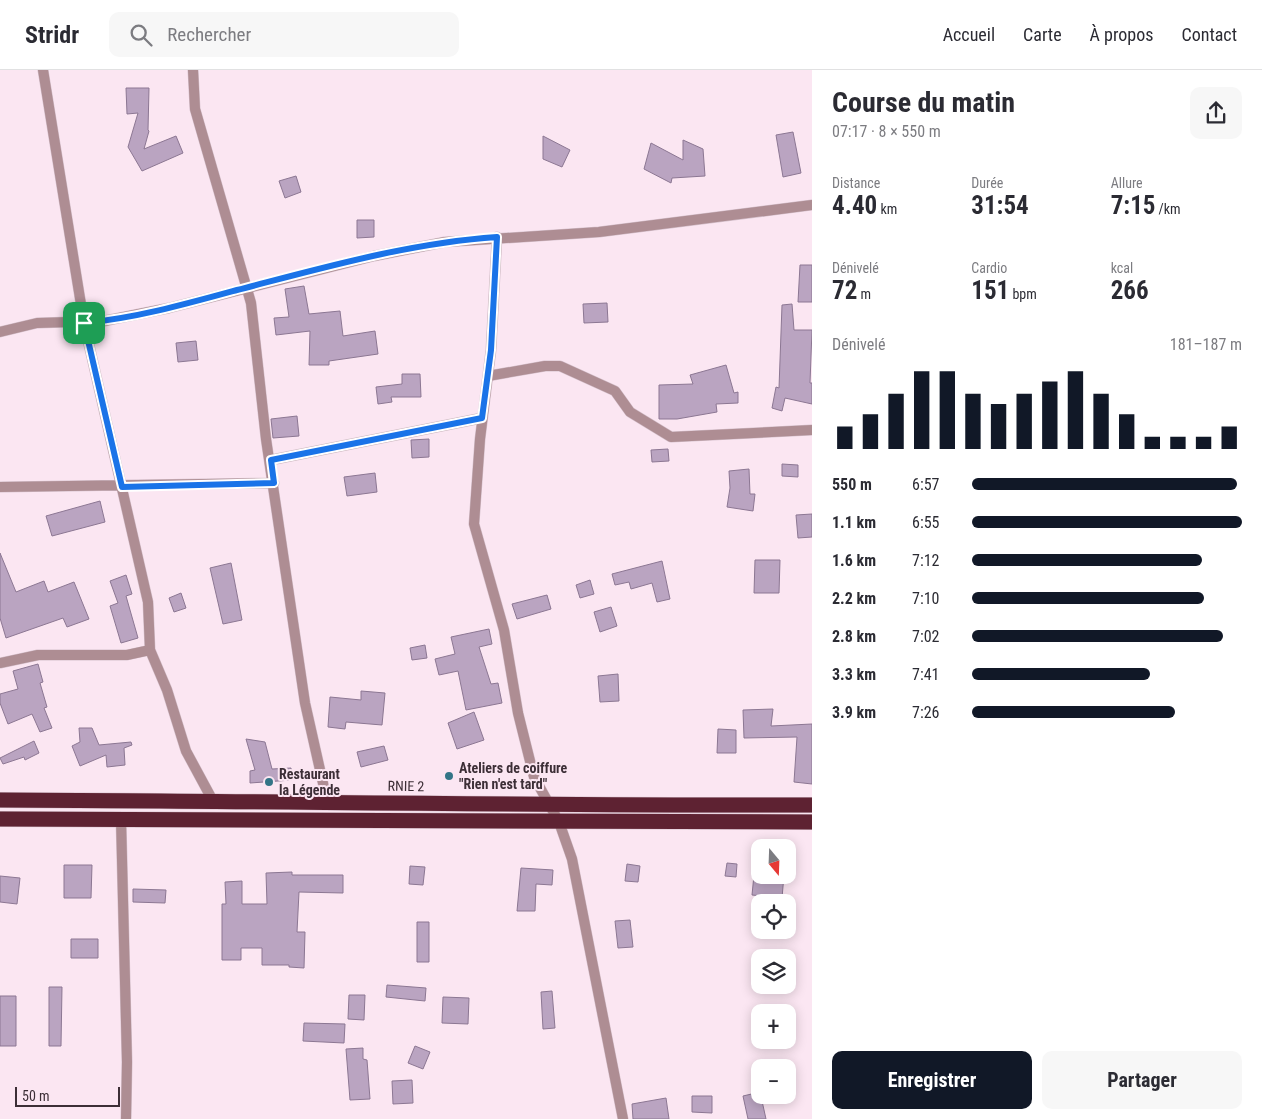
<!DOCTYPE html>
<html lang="fr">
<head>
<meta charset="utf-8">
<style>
  :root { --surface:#fff; --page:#f7f7f7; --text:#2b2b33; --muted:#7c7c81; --line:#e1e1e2; --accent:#111827 }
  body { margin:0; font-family:"Roboto Condensed",sans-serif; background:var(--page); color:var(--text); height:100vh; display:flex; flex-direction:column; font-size:19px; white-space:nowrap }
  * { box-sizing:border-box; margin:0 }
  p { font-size:16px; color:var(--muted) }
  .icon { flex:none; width:28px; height:28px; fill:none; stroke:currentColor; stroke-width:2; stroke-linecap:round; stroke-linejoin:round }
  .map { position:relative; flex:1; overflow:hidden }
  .drawer { display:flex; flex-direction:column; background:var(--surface); width:450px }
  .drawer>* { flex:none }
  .needle { width:32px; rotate:161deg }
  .buttons { position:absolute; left:751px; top:769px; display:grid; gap:10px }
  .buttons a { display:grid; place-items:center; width:45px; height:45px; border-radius:10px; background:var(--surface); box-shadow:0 2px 12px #0003; font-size:25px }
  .scale { position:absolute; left:15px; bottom:12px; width:105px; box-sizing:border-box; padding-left:5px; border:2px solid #3c2e36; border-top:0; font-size:14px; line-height:18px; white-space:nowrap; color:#3c2e36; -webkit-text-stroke:4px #fbe6f2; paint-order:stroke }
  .pin { position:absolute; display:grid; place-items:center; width:42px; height:42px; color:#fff; margin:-21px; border-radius:10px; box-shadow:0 2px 8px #0006 }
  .round { display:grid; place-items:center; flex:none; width:52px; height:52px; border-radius:10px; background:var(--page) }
  .overview { display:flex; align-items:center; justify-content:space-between; height:85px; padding:0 20px }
  h1 { font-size:28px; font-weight:700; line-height:38px }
  .stats { display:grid; grid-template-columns:repeat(3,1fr); gap:8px; height:85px; padding:5px 20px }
  .stats div { display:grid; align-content:center }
  .stats b { font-size:25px; font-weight:700 }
  .stats small { font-size:14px; font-weight:400 }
  .stats p { font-size:14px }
  .chart { height:140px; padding:10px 20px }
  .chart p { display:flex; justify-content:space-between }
  .chart svg { width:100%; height:90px; margin-top:5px; stroke:var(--accent); stroke-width:6 }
  .primary-button { display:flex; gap:10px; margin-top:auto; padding:10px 20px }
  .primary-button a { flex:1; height:58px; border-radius:10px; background:var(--accent); color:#fff; font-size:20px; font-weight:700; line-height:58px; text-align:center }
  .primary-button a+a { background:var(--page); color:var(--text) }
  ul { padding:0 20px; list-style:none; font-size:16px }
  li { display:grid; grid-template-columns:80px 60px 1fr; align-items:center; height:38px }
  li i { height:12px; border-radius:6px; background:var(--accent) }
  header { display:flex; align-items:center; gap:30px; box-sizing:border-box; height:70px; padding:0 25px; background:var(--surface); border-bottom:1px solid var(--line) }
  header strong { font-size:24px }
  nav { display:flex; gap:28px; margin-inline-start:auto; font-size:18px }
  .search { width:350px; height:45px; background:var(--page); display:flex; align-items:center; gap:12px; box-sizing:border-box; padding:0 18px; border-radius:10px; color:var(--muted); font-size:19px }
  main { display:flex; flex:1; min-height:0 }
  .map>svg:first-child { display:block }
  .building { fill:#baa4c1; stroke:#8c7793 }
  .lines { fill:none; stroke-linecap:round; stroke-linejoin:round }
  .street-casing { stroke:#d5c1cc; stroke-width:11 }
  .highway-casing { stroke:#d5c1cc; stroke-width:16 }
  .street { stroke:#ae8d93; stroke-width:10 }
  .highway { stroke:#5e2232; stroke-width:15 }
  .route-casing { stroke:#fff; stroke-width:10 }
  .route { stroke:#1a73e8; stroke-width:6 }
  .poi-dot { fill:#337587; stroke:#fbe6f2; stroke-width:2 }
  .labels { text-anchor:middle; stroke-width:4; stroke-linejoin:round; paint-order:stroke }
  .poi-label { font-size:14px; font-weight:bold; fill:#3c2e36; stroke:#fbe6f2; text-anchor:start }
  .street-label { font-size:14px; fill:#3c2e36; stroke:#fbe6f2 }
</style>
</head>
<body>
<header>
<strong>Stridr</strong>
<div class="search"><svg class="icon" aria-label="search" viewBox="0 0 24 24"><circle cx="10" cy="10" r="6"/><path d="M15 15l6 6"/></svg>Rechercher</div>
<nav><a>Accueil</a><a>Carte</a><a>À propos</a><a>Contact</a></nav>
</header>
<main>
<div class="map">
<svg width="812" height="1049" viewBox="0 0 812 1049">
  <rect width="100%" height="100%" fill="#fbe6f2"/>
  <path class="building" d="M 126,18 L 149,18 L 148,60 L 149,61 L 144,79 L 176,66 L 183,83 L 142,101 L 128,77 L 138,43 L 127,44 Z
    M 793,62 L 801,103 L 783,107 L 776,65 Z
    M 543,66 L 570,80 L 562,97 L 543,89 Z
    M 683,70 L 703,79 L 705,106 L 672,108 L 671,113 L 644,99 L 651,73 L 683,90 Z
    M 296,106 L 301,122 L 285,128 L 279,111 Z
    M 357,150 L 374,150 L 374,167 L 357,168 Z
    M 800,195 L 812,195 L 812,232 L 798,232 Z
    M 304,216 L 309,244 L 340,241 L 343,266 L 375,261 L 378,284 L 329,291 L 329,295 L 309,295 L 310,261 L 276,265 L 274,248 L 289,247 L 285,219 Z
    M 607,233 L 608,252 L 584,253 L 583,234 Z
    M 792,234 L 794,260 L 812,260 L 810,313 L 812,313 L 812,334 L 785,328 L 782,341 L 772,338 L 776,317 L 779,318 L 782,235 Z
    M 196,271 L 198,290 L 178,292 L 176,273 Z
    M 726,295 L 734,323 L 738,322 L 738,333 L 716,334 L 717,342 L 677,349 L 659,349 L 659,315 L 693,314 L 690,305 Z
    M 402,304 L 420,304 L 421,327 L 391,327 L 392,332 L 378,334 L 376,317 L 402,314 Z
    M 297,346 L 299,366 L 273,368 L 271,349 Z
    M 429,369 L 429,387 L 412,388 L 411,370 Z
    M 668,379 L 669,391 L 652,392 L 651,380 Z
    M 782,394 L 798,395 L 798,407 L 782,406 Z
    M 749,399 L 750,424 L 755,424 L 753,441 L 727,437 L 730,418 L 729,401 Z
    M 375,403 L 377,422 L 347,426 L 344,407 Z
    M 100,431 L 105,452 L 52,466 L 46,446 Z
    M 812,444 L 812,467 L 798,468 L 796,445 Z
    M 0,483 L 16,522 L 44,511 L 48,522 L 74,512 L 89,549 L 67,557 L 63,548 L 6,568 L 0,548 Z
    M 755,490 L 780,490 L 779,523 L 754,523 Z
    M 662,491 L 670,529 L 657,532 L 652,513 L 631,519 L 629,512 L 615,515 L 612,504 Z
    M 231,493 L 242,550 L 223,554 L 210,498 Z
    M 126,505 L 132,524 L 126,526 L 138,568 L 121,573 L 110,536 L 118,533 L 110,511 Z
    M 590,510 L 594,524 L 580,528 L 576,515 Z
    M 181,523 L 186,538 L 174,542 L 169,528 Z
    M 547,525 L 551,539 L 517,549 L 512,534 Z
    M 611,537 L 617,556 L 600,562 L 594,542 Z
    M 489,559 L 492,574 L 479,577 L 491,614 L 498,613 L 502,633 L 466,640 L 458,601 L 439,605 L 435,589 L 455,584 L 451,567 Z
    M 425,575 L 427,588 L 412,590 L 410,578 Z
    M 38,594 L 43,612 L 40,613 L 47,637 L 44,638 L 52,658 L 40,662 L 32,644 L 8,654 L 0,633 L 0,624 L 18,619 L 13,601 Z
    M 618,604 L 619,631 L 600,632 L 598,606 Z
    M 361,621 L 385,623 L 382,655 L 346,652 L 345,659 L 328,657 L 330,627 L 361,630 Z
    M 773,639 L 771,656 L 812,654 L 812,714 L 794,712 L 797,667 L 744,668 L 743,640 Z
    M 474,642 L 484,670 L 457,679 L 448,653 Z
    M 79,658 L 92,658 L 99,675 L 131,672 L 132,675 L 124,678 L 125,695 L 107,697 L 106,685 L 80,696 L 72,676 L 80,672 Z
    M 718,659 L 736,660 L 736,683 L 717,683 Z
    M 246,669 L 265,672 L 272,699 L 291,698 L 292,710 L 250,713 L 250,701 L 255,700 Z
    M 34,671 L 39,683 L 25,690 L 24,687 L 3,694 L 0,688 Z
    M 384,676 L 388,690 L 361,697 L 357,682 Z
    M 727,793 L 737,794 L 736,807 L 725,806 Z
    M 627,794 L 640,796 L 638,812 L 625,811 Z
    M 64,795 L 92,795 L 91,828 L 64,828 Z
    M 410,796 L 425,797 L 423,815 L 409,814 Z
    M 521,798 L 553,800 L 552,815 L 536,814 L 535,841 L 517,841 Z
    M 292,802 L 292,805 L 343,805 L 343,823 L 299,822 L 297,862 L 305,862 L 304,898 L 289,897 L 289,895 L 262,895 L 262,878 L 241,878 L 241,890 L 222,890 L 222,834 L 226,834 L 225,812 L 242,811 L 242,834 L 267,834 L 266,803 Z
    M 754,805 L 784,805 L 782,828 L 752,825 Z
    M 0,806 L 20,808 L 17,834 L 0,832 Z
    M 133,819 L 166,820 L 165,833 L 133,832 Z
    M 630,850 L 633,877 L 618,878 L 615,851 Z
    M 417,852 L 429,852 L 429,892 L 417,892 Z
    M 71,869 L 98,869 L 98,888 L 71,888 Z
    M 387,915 L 426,918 L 425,931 L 386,927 Z
    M 49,917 L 62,917 L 61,976 L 49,976 Z
    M 552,921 L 555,958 L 543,959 L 541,922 Z
    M 349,925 L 365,925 L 364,950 L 348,949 Z
    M 0,926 L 16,926 L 16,976 L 0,976 Z
    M 443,927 L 469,928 L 468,954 L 442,953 Z
    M 304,953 L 345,954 L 344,973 L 303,971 Z
    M 415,976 L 430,982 L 423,999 L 408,993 Z
    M 363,978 L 363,989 L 367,990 L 370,1029 L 350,1030 L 346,979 Z
    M 412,1010 L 413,1033 L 393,1034 L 392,1011 Z
    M 760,1022 L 766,1049 L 748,1049 L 743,1026 Z
    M 692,1026 L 712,1026 L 712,1043 L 692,1042 Z
    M 666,1028 L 669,1049 L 633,1049 L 632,1034 Z"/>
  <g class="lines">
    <defs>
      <path id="street" d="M 193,0 L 195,39 L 251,233 L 266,369 L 305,633 L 327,731
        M 497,167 L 491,280 L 480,369 L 474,454 L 504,560 L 518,643 L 534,707 L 559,752 L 572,789 L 623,1049
        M 0,262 L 37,253 L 104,251 L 169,238 L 374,186 L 445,172 L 599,162 L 812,135
        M 488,306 L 545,296 L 560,296 L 615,321 L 630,342 L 671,367 L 812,360
        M 271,390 L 482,348
        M 0,417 L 274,413
        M 150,580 L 167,620 L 186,681 L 213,731
        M 0,593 L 38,585 L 127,585 L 150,580 L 148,532 L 84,253 L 43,0
        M 121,749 L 127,992 L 126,1049"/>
      <path id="highway" d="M 0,730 C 271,731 541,736 812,735
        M 0,749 L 812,752"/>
    </defs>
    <use href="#street" class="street-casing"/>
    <use href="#highway" class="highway-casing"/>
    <use href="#street" class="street"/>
    <use href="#highway" class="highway"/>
  </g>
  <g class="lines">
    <defs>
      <path id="route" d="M 497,167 L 491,280 L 482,348 L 271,390 L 274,413 L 122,417 L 84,253 C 136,248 186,234 237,220 C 322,198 409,173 497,167 Z"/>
    </defs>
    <use href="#route" class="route-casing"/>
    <use href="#route" class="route"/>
  </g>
  <g class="poi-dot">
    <circle cx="449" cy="706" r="5"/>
    <circle cx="269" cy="712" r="5"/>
  </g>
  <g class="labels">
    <g class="poi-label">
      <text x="459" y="703">Ateliers de coiffure<tspan x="459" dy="16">"Rien n'est tard"</tspan></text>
      <text x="279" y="709">Restaurant<tspan x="279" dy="16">la Légende</tspan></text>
    </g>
    <g class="street-label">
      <text transform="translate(406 716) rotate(1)" y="5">RNIE 2</text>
    </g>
  </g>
</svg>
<div class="buttons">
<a><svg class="needle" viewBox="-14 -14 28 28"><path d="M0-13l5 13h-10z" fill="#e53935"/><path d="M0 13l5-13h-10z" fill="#7c7c81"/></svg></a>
<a><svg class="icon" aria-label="locate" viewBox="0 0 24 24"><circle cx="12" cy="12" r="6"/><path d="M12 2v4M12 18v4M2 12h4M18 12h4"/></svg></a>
<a><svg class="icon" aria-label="layers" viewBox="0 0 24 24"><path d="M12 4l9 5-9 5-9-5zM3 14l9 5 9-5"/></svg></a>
<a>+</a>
<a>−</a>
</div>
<div class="scale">50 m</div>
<div class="pin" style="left:84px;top:253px;background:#1e9e55"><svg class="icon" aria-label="arrive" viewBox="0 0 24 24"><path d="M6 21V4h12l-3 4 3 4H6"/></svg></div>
</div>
<section class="drawer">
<div class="overview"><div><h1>Course du matin</h1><p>07:17 · 8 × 550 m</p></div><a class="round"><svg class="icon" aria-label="share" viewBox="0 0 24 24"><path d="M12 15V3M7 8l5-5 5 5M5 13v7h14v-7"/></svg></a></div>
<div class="stats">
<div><p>Distance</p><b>4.40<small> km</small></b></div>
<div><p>Durée</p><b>31:54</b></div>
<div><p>Allure</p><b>7:15<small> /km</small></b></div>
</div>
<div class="stats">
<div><p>Dénivelé</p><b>72<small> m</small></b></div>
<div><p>Cardio</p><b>151<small> bpm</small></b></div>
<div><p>kcal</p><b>266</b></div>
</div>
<div class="chart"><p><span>Dénivelé</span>181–187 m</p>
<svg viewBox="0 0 160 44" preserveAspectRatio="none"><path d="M5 44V33M15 44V27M25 44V17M35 44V6M45 44V6M55 44V17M65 44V22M75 44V17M85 44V11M95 44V6M105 44V17M115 44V27M125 44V38M135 44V38M145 44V38M155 44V33"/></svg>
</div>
<ul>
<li><b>550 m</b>6:57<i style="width:98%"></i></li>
<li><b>1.1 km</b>6:55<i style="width:100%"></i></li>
<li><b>1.6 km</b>7:12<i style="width:85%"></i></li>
<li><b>2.2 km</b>7:10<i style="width:86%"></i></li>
<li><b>2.8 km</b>7:02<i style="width:93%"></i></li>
<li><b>3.3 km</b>7:41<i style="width:66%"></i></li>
<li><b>3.9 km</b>7:26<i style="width:75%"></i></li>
</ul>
<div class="primary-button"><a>Enregistrer</a><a>Partager</a></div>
</section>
</main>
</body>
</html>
